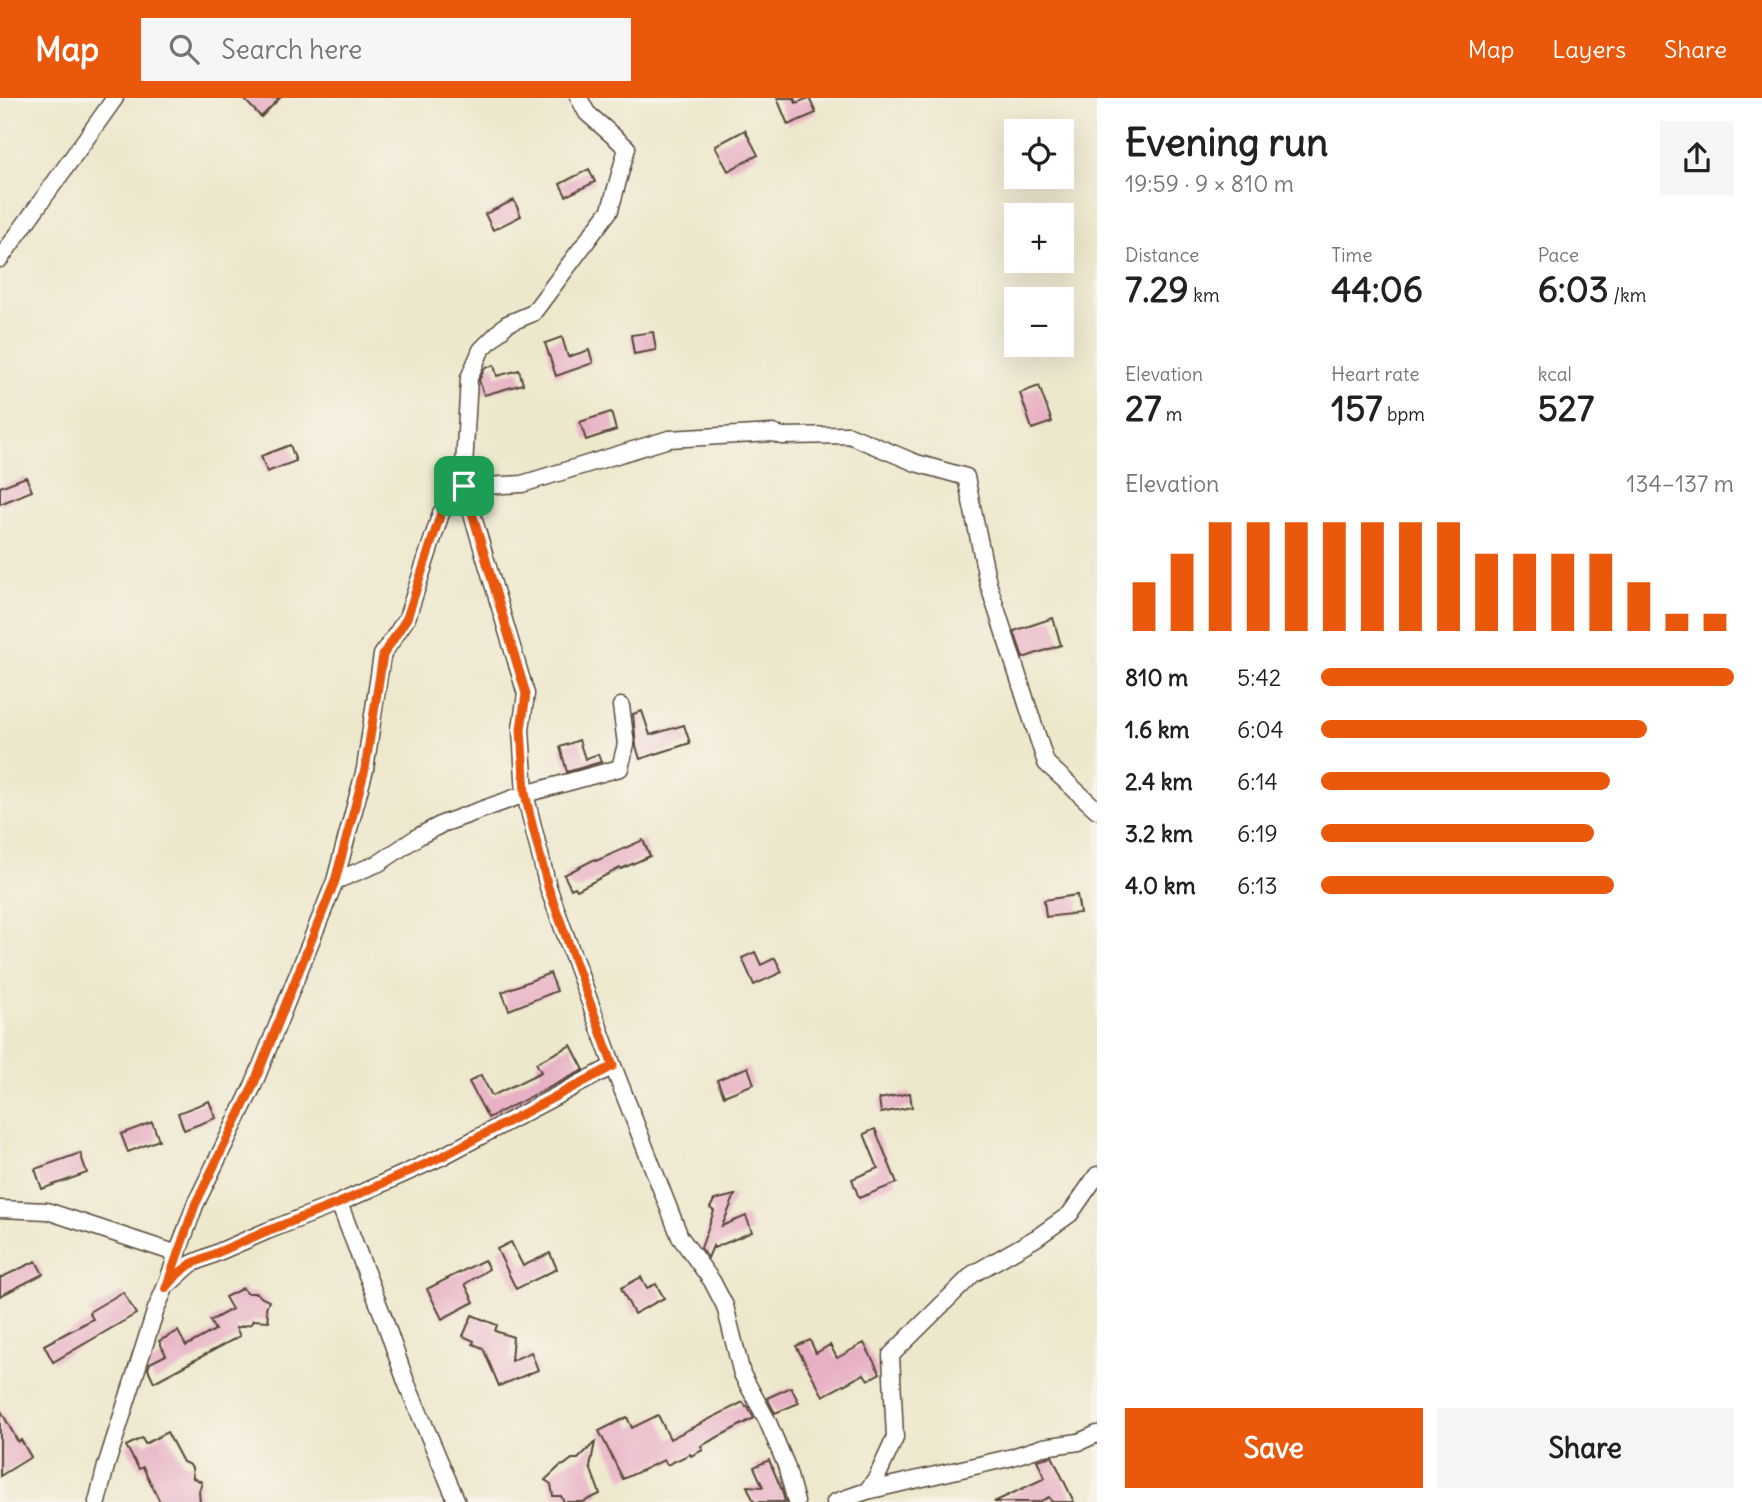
<!DOCTYPE html>
<html lang="en">
<head>
<meta charset="utf-8">
<style>
  :root { --surface:#fff; --page:#f6f6f6; --text:#202124; --muted:#757577; --accent:#ea580c }
  body { margin:0; font-family:Delius,sans-serif; background:var(--page); color:var(--text); height:100vh; display:flex; flex-direction:column; font-size:26px; white-space:nowrap }
  * { box-sizing:border-box; margin:0 }
  p { font-size:23px; color:var(--muted) }
  .icon { flex:none; width:38px; height:38px; fill:none; stroke:currentColor; stroke-width:2; stroke-linecap:round; stroke-linejoin:round }
  .map { position:relative; flex:1; overflow:hidden }
  .sheet { display:flex; flex-direction:column; background:var(--surface); width:665px }
  .sheet>* { flex:none }
  .buttons { position:absolute; left:1004px; top:21px; display:grid; gap:14px }
  .buttons a { display:grid; place-items:center; width:70px; height:70px; border-radius:0px; background:var(--surface); box-shadow:0 7px 28px #0002; font-size:35px }
  .pin { position:absolute; display:grid; place-items:center; width:60px; height:60px; color:#fff; margin:-30px; border-radius:14px; box-shadow:0 4px 10px #0006 }
  .round { display:grid; place-items:center; flex:none; width:74px; height:74px; border-radius:0px; background:var(--page) }
  .summary { display:flex; align-items:center; justify-content:space-between; height:119px; padding:0 28px }
  h1 { font-size:38px; font-weight:700; line-height:52px }
  .metrics { display:grid; grid-template-columns:repeat(3,1fr); gap:10px; height:119px; padding:7px 28px }
  .metrics div { display:grid; align-content:center }
  .metrics b { font-size:35px; font-weight:700 }
  .metrics small { font-size:19px; font-weight:400 }
  .metrics p { font-size:19px }
  .chart { height:196px; padding:14px 28px }
  .chart p { display:flex; justify-content:space-between }
  .chart svg { width:100%; height:126px; margin-top:7px; stroke:var(--accent); stroke-width:6 }
  .button { display:flex; gap:14px; margin-top:auto; padding:14px 28px }
  .button a { flex:1; height:80px; border-radius:0px; background:var(--accent); color:#fff; font-size:28px; font-weight:700; line-height:80px; text-align:center }
  .button a+a { background:var(--page); color:var(--text) }
  ul { padding:0 28px; list-style:none; font-size:23px }
  li { display:grid; grid-template-columns:112px 84px 1fr; align-items:center; height:52px }
  li i { height:18px; border-radius:9px; background:var(--accent) }
  header { display:flex; align-items:center; gap:42px; box-sizing:border-box; height:98px; padding:0 35px; background:var(--accent); color:#fff }
  header strong { font-size:33px }
  nav { display:flex; gap:38px; margin-inline-start:auto; font-size:24px }
  .search { width:490px; height:63px; background:var(--page); display:flex; align-items:center; gap:18px; box-sizing:border-box; padding:0 24px; border-radius:0px; color:var(--muted); font-size:26px }
  main { display:flex; flex:1; min-height:0 }
  .map>svg:first-child { display:block }
  .building { fill:#e8b0c4 }
  .lines { fill:none; stroke-linecap:round; stroke-linejoin:round }
  .minor-casing { stroke:#564638; stroke-width:19 }
  .minor { stroke:#fff; stroke-width:16 }
  .route-casing { stroke:#fff; stroke-width:14 }
  .route { stroke:#ea580c; stroke-width:9 }
</style>
</head>
<body>
<header>
<strong>Map</strong>
<div class="search"><svg class="icon" aria-label="search" viewBox="0 0 24 24"><circle cx="10" cy="10" r="6"/><path d="M15 15l6 6"/></svg>Search here</div>
<nav><a>Map</a><a>Layers</a><a>Share</a></nav>
</header>
<main>
<div class="map">
<svg width="1097" height="1404" viewBox="0 0 1097 1404">
  <rect width="100%" height="100%" fill="#f7f3e8"/>
  <filter id="ink" filterUnits="userSpaceOnUse"><feTurbulence type="fractalNoise" baseFrequency=".0143" numOctaves="2"/><feDisplacementMap in="SourceGraphic" scale="14" xChannelSelector="R" yChannelSelector="G"/><feConvolveMatrix kernelMatrix="1 2 1 2 8 2 1 2 1" color-interpolation-filters="sRGB"/></filter>
  <filter id="wash" filterUnits="userSpaceOnUse"><feTurbulence type="fractalNoise" baseFrequency=".00686" numOctaves="4" result="noise"/><feDisplacementMap in="SourceGraphic" scale="28" xChannelSelector="R" yChannelSelector="G"/><feGaussianBlur stdDeviation="1.57" result="paint"/><feColorMatrix in="noise" values="0 0 0 0 0 0 0 0 0 0 0 0 0 0 0 0 0 1.4 0 .05"/><feComposite in="paint" operator="in"/></filter>
  <g filter="url(#wash)">
    <rect width="100%" height="100%" fill="#ede7cc"/>
    <g id="blocks">
      <path class="building" d="M 243,0 L 280,0 L 261,19 Z
        M 777,0 L 794,0 L 796,5 L 809,0 L 816,15 L 788,27 Z
        M 745,32 L 758,57 L 728,73 L 715,48 Z
        M 589,71 L 595,84 L 566,98 L 560,86 Z
        M 514,102 L 521,118 L 493,132 L 485,116 Z
        M 653,234 L 656,252 L 634,256 L 631,237 Z
        M 562,239 L 568,259 L 589,252 L 593,265 L 556,278 L 545,245 Z
        M 494,267 L 497,278 L 519,272 L 523,286 L 484,297 L 479,282 L 485,270 Z
        M 1039,288 L 1052,324 L 1032,331 L 1020,295 Z
        M 611,314 L 616,332 L 586,342 L 580,324 Z
        M 290,347 L 296,363 L 267,374 L 261,358 Z
        M 26,379 L 32,393 L 0,406 L 0,389 Z
        M 1053,520 L 1061,547 L 1023,560 L 1014,533 Z
        M 642,613 L 650,637 L 684,627 L 690,645 L 640,661 L 636,648 L 633,616 Z
        M 579,642 L 585,661 L 598,656 L 601,664 L 567,674 L 560,649 Z
        M 643,742 L 650,758 L 621,771 L 620,770 L 577,792 L 575,789 L 571,791 L 564,777 L 595,761 L 596,763 Z
        M 1077,797 L 1080,815 L 1046,819 L 1044,802 Z
        M 755,854 L 761,867 L 775,860 L 782,874 L 754,887 L 742,860 Z
        M 550,875 L 557,893 L 509,912 L 502,894 Z
        M 571,947 L 584,972 L 488,1020 L 469,984 L 481,977 L 492,998 L 541,974 L 536,965 Z
        M 748,969 L 754,986 L 724,998 L 717,982 Z
        M 910,995 L 912,1009 L 881,1015 L 879,1001 Z
        M 209,1003 L 216,1020 L 184,1032 L 178,1015 Z
        M 152,1024 L 159,1042 L 128,1054 L 121,1036 Z
        M 875,1031 L 897,1085 L 859,1100 L 852,1081 L 878,1070 L 864,1036 Z
        M 80,1055 L 87,1075 L 42,1091 L 35,1071 Z
        M 735,1097 L 722,1128 L 746,1118 L 752,1134 L 714,1150 L 713,1148 L 708,1160 L 701,1150 L 714,1113 L 710,1110 L 714,1102 Z
        M 511,1144 L 523,1168 L 550,1155 L 557,1171 L 516,1191 L 497,1151 Z
        M 484,1162 L 489,1171 L 465,1186 L 474,1204 L 442,1221 L 427,1191 Z
        M 36,1163 L 43,1176 L 0,1198 L 0,1180 Z
        M 641,1179 L 647,1190 L 656,1186 L 664,1200 L 634,1216 L 621,1190 Z
        M 243,1190 L 246,1195 L 257,1195 L 262,1200 L 269,1203 L 266,1210 L 269,1223 L 253,1222 L 251,1226 L 236,1230 L 240,1238 L 154,1284 L 148,1271 L 150,1265 L 166,1257 L 159,1243 L 178,1233 L 186,1248 L 215,1232 L 210,1223 L 232,1211 L 225,1199 Z
        M 123,1194 L 136,1216 L 53,1264 L 44,1247 L 93,1221 L 89,1214 Z
        M 472,1217 L 497,1227 L 495,1233 L 513,1239 L 511,1263 L 531,1254 L 538,1272 L 499,1288 L 483,1250 L 473,1246 L 474,1243 L 463,1238 Z
        M 810,1242 L 816,1255 L 830,1247 L 837,1260 L 864,1245 L 880,1275 L 868,1282 L 864,1276 L 823,1298 L 796,1248 Z
        M 791,1289 L 799,1305 L 775,1315 L 767,1300 Z
        M 743,1304 L 746,1309 L 747,1308 L 754,1320 L 701,1348 L 703,1352 L 691,1358 L 690,1356 L 667,1367 L 664,1362 L 623,1381 L 599,1333 L 627,1319 L 632,1330 L 658,1317 L 670,1341 Z
        M 0,1311 L 18,1344 L 21,1342 L 31,1359 L 0,1378 Z
        M 167,1334 L 183,1364 L 190,1367 L 192,1370 L 193,1380 L 202,1384 L 199,1393 L 200,1404 L 160,1404 L 143,1369 L 139,1371 L 126,1348 L 142,1340 L 145,1346 Z
        M 595,1344 L 590,1369 L 600,1396 L 583,1404 L 564,1404 L 561,1398 L 553,1398 L 551,1386 L 545,1382 L 560,1368 L 564,1367 L 572,1361 L 578,1361 Z
        M 1052,1358 L 1074,1404 L 1052,1404 L 1049,1399 L 1039,1404 L 994,1404 L 1045,1380 L 1037,1362 Z
        M 769,1362 L 782,1392 L 785,1404 L 754,1404 L 747,1388 L 763,1389 L 754,1369 Z"/>
    </g>
  </g>
  <g filter="url(#ink)">
    <use href="#blocks" fill-opacity="0" stroke="#564638" stroke-width="2"/>
    <g class="lines">
      <defs>
        <path id="minor" d="M 0,161 L 115,0
          M 335,783 L 379,765 L 419,738 L 442,726 L 525,696 L 620,670 L 626,646 L 621,608
          M 339,1105 L 383,1218 L 406,1284 L 457,1404
          M 0,1111 L 47,1113 L 178,1156
          M 170,1185 L 191,1166 L 267,1133 L 339,1105 L 441,1059 L 613,968
          M 867,1393 L 877,1379 L 895,1340 L 891,1257 L 973,1176 L 1036,1140 L 1070,1116 L 1097,1077
          M 97,1404 L 106,1368 L 156,1211 L 165,1190 L 195,1107 L 253,988 L 335,783 L 365,671 L 382,557 L 407,520 L 441,415 L 464,389 L 464,369 L 469,280 L 481,252 L 507,226 L 533,215 L 610,112 L 627,50 L 587,15 L 579,0
          M 796,1404 L 786,1367 L 767,1322 L 742,1276 L 725,1208 L 712,1183 L 680,1139 L 613,968 L 548,789 L 525,696 L 521,631 L 526,596 L 464,389 L 522,386 L 669,341 L 773,335 L 782,338 L 849,337 L 916,365 L 966,379 L 988,485 L 1046,665 L 1097,712
          M 835,1404 L 867,1393 L 1009,1360 L 1043,1349 L 1079,1344 L 1097,1336"/>
      </defs>
      <use href="#minor" class="minor-casing"/>
      <use href="#minor" class="minor"/>
    </g>
  </g>
  <g class="lines" filter="url(#ink)">
    <defs>
      <path id="route" d="M 464,388 L 526,596 L 521,631 L 525,695 L 530,718 L 548,789 L 613,968 L 441,1059 L 339,1105 L 267,1133 L 191,1166 L 178,1176 L 166,1190 L 195,1107 L 253,988 L 335,783 L 365,671 L 383,557 L 407,520 L 441,415 Z"/>
    </defs>
    <use href="#route" class="route-casing"/>
    <use href="#route" class="route"/>
  </g>
</svg>
<div class="buttons">
<a><svg class="icon" aria-label="locate" viewBox="0 0 24 24"><circle cx="12" cy="12" r="6"/><path d="M12 2v4M12 18v4M2 12h4M18 12h4"/></svg></a>
<a>+</a>
<a>−</a>
</div>
<div class="pin" style="left:464px;top:388px;background:#1e9e55"><svg class="icon" aria-label="arrive" viewBox="0 0 24 24"><path d="M6 21V4h12l-3 4 3 4H6"/></svg></div>
</div>
<section class="sheet">
<div class="summary"><div><h1>Evening run</h1><p>19:59 · 9 × 810 m</p></div><a class="round"><svg class="icon" aria-label="share" viewBox="0 0 24 24"><path d="M12 15V3M7 8l5-5 5 5M5 13v7h14v-7"/></svg></a></div>
<div class="metrics">
<div><p>Distance</p><b>7.29<small> km</small></b></div>
<div><p>Time</p><b>44:06</b></div>
<div><p>Pace</p><b>6:03<small> /km</small></b></div>
</div>
<div class="metrics">
<div><p>Elevation</p><b>27<small> m</small></b></div>
<div><p>Heart rate</p><b>157<small> bpm</small></b></div>
<div><p>kcal</p><b>527</b></div>
</div>
<div class="chart"><p><span>Elevation</span>134–137 m</p>
<svg viewBox="0 0 160 44" preserveAspectRatio="none"><path d="M5 44V27M15 44V17M25 44V6M35 44V6M45 44V6M55 44V6M65 44V6M75 44V6M85 44V6M95 44V17M105 44V17M115 44V17M125 44V17M135 44V27M145 44V38M155 44V38"/></svg>
</div>
<ul>
<li><b>810 m</b>5:42<i style="width:100%"></i></li>
<li><b>1.6 km</b>6:04<i style="width:79%"></i></li>
<li><b>2.4 km</b>6:14<i style="width:70%"></i></li>
<li><b>3.2 km</b>6:19<i style="width:66%"></i></li>
<li><b>4.0 km</b>6:13<i style="width:71%"></i></li>
</ul>
<div class="button"><a>Save</a><a>Share</a></div>
</section>
</main>
</body>
</html>
